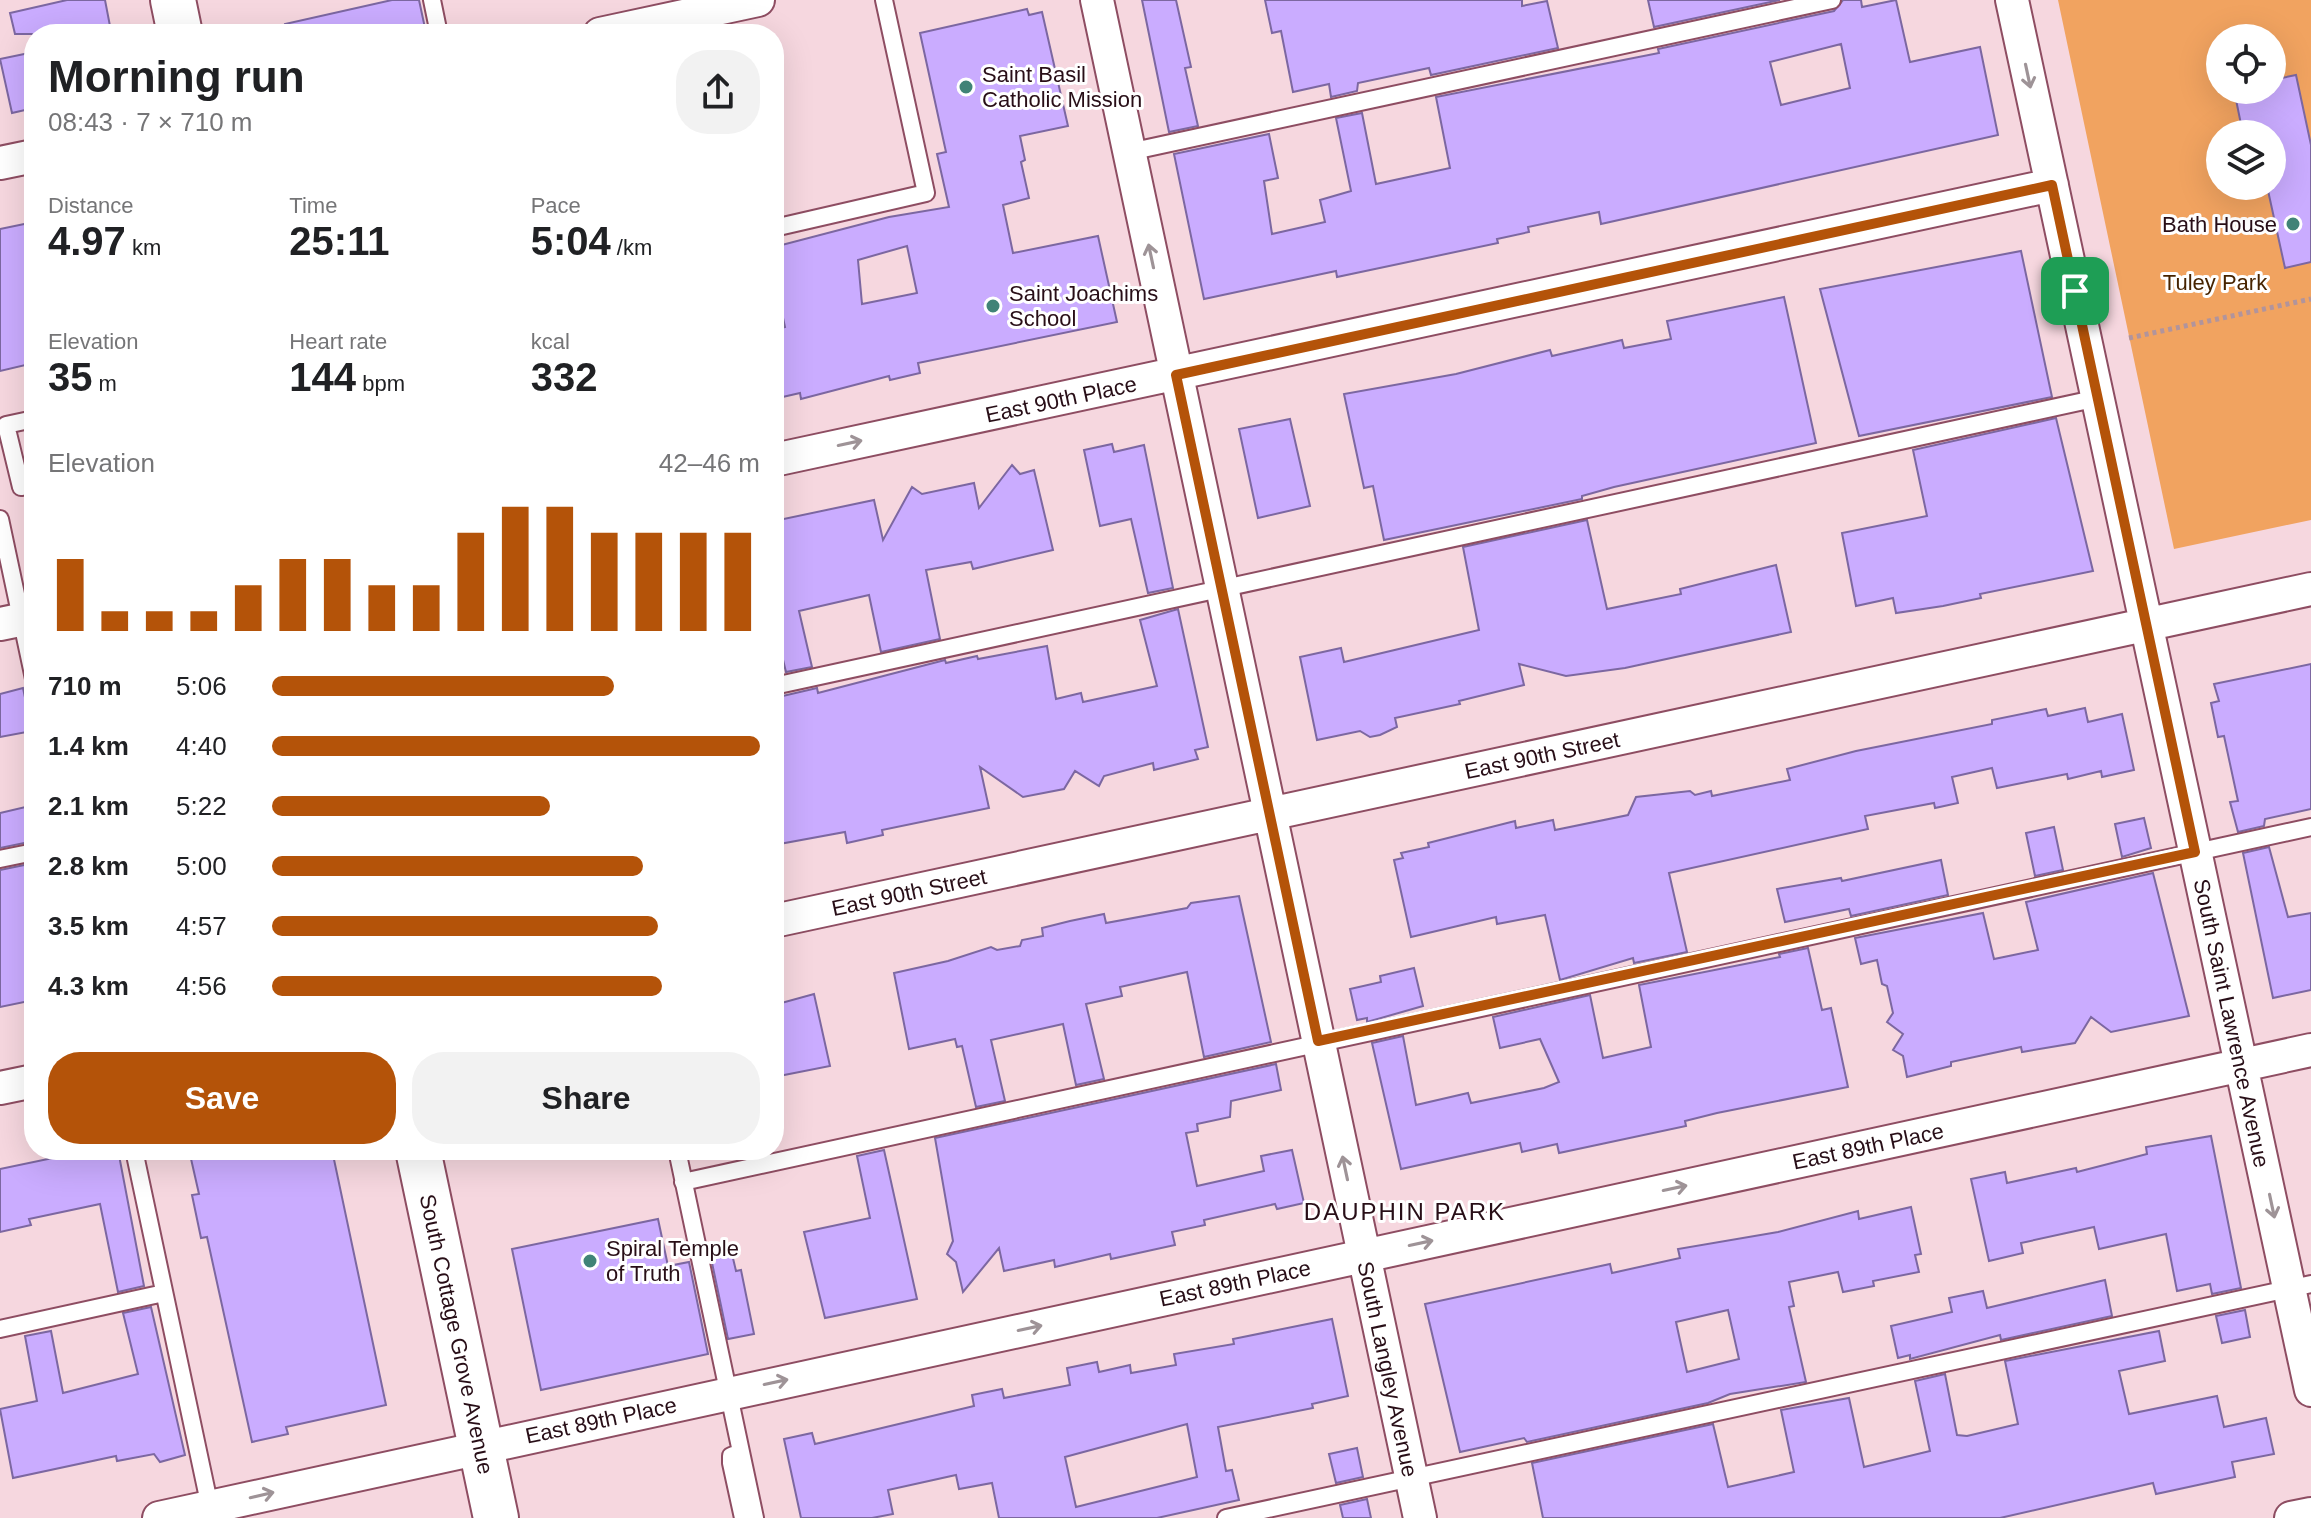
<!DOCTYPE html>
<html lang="en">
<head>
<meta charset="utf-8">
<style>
  :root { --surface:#fff; --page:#f2f2f2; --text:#202124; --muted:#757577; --accent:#b45309 }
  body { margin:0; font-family:Arial,sans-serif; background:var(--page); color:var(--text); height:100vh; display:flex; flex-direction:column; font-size:30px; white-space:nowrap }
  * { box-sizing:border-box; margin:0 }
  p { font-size:26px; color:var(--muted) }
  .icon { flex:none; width:44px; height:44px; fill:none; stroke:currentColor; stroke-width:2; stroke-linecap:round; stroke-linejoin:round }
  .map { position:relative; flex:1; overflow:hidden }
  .details { position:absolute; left:24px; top:24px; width:760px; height:1136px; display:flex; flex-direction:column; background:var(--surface); border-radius:32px; box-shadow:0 8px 32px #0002 }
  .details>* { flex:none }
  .fabs { position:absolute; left:2206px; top:24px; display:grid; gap:16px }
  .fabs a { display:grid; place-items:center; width:80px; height:80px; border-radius:50%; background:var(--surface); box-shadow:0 8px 32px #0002; font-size:40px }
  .pin { position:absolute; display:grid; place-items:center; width:68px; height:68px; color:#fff; margin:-34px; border-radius:16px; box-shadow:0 4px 12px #0006 }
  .round { display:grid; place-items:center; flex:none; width:84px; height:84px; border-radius:32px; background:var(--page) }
  .summary { display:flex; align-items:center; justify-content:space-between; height:136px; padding:0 24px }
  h1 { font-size:44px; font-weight:700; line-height:60px }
  .stats { display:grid; grid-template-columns:repeat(3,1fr); gap:12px; height:136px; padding:8px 24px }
  .stats div { display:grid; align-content:center }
  .stats b { font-size:40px; font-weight:700 }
  .stats small { font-size:22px; font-weight:400 }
  .stats p { font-size:22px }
  .chart { height:224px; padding:16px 24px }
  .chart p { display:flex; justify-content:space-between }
  .chart svg { width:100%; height:144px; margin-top:8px; stroke:var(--accent); stroke-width:6 }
  .cta { display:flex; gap:16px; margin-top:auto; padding:16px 24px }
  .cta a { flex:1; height:92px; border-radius:32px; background:var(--accent); color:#fff; font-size:32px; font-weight:700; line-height:92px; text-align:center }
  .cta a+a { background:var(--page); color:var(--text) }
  ul { padding:0 24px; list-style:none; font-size:26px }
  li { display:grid; grid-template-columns:128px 96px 1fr; align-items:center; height:60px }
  li i { height:20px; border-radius:10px; background:var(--accent) }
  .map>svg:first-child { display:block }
  .green { fill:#f1a360; fill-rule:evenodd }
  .building { fill:#caacff; stroke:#7c67a1; stroke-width:2; fill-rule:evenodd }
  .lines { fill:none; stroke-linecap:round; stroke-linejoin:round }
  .lane-casing { stroke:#8e4d62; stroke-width:20 }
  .street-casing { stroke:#8e4d62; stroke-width:36 }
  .secondary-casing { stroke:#8e4d62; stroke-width:48 }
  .path { stroke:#b1949c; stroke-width:5; stroke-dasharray:4 4; stroke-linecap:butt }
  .lane { stroke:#fff; stroke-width:16 }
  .street { stroke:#fff; stroke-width:32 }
  .secondary { stroke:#fff; stroke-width:44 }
  .oneway { stroke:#9e9397 }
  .route-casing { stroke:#fff; stroke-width:16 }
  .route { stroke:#b45309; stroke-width:10 }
  .poi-dot { fill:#408377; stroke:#fff; stroke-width:3 }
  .labels { text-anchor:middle; stroke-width:6; stroke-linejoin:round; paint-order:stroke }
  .poi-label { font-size:22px; fill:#280e17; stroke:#fff; text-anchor:start }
  .park-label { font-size:22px; fill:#472400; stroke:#fff }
  .street-label { font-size:22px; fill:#280e17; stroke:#fff }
  .neighbourhood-label { font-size:24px; letter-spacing:2px; fill:#280e17; stroke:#fff }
</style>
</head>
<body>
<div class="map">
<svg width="2311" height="1518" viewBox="0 0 2311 1518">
  <rect width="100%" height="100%" fill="#f6d7df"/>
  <path class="green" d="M 2058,0 L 2311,0 L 2311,520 L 2174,549 ZM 2220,38 L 2272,38 L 2272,90 L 2220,90 ZM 2220,134 L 2272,134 L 2272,186 L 2220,186 Z"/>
  <path class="building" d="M 67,0 L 105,0 L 110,26 L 74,34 L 15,34 L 10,13 Z
    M 392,0 L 419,0 L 425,28 L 400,34 L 286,34 L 285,24 Z
    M 1142,0 L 1176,0 L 1191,67 L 1185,68 L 1198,126 L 1169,132 Z
    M 1265,0 L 1522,0 L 1522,6 L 1547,1 L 1558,48 L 1431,75 L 1429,68 L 1358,83 L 1357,91 L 1331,97 L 1329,84 L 1293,92 L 1281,31 L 1272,33 Z
    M 1648,0 L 1780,0 L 1654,27 Z
    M 1843,0 L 1861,0 L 1862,7 L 1896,0 L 1910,62 L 1980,47 L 1998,135 L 1601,224 L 1599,212 L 1528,227 L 1529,232 L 1497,239 L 1498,243 L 1337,277 L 1336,271 L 1204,299 L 1174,154 L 1269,134 L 1278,178 L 1264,181 L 1272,234 L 1325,222 L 1320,200 L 1351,191 L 1336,118 L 1362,113 L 1376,184 L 1450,168 L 1436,97 L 1659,53 L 1658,49 L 1834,11 ZM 1841,44 L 1850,88 L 1781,105 L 1770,62 Z
    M 1027,9 L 1029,15 L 1042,12 L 1068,126 L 1020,136 L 1025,160 L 1021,162 L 1029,198 L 1003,205 L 1013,253 L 1098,236 L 1117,322 L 918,363 L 920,373 L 890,380 L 889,376 L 801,399 L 800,393 L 774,399 L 774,330 L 785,327 L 774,276 L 774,247 L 889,217 L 949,207 L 937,154 L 946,152 L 920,33 ZM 907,246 L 917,293 L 862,304 L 858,260 Z
    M 34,52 L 34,108 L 12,113 L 0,59 Z
    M 2296,75 L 2311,145 L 2311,262 L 2285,268 L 2267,186 L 2272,186 L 2272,134 L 2243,134 L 2234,90 L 2272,90 L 2272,80 Z
    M 34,222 L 34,363 L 0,371 L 0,229 Z
    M 2021,251 L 2052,397 L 1859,436 L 1820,289 Z
    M 1784,297 L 1816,443 L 1614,487 L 1582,496 L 1582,499 L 1384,540 L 1373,486 L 1364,488 L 1344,394 L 1456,374 L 1550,350 L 1552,356 L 1622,340 L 1624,348 L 1671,339 L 1667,321 Z
    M 2056,418 L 2093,571 L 1980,594 L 1981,598 L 1943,606 L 1896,613 L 1893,598 L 1856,606 L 1842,533 L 1927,516 L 1913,450 Z
    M 1290,419 L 1310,506 L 1258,518 L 1239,429 Z
    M 1112,444 L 1114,452 L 1144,445 L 1173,588 L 1148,593 L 1131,519 L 1100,526 L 1084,450 Z
    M 1012,465 L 1020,474 L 1034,470 L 1053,550 L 973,569 L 971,562 L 926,570 L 940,639 L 881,652 L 869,595 L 799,611 L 812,667 L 786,672 L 774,623 L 774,521 L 874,500 L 883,540 L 912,487 L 922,494 L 974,483 L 979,508 Z
    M 1587,520 L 1607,609 L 1681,594 L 1680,589 L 1776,565 L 1791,632 L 1625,668 L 1566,676 L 1519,664 L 1524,685 L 1459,701 L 1460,704 L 1395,718 L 1397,727 L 1380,735 L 1370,737 L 1360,731 L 1317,740 L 1300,657 L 1341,648 L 1344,662 L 1479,630 L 1463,547 Z
    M 1178,609 L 1208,747 L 1195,750 L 1198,759 L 1154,770 L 1153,763 L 1104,776 L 1099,786 L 1075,771 L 1064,789 L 1023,797 L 980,767 L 989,808 L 882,830 L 883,835 L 847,843 L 845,832 L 774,845 L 774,698 L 817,688 L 818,693 L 945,660 L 946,663 L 977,656 L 978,659 L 1047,646 L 1056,699 L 1081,693 L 1083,702 L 1157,686 L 1140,620 Z
    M 2311,664 L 2311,809 L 2265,819 L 2264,826 L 2238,832 L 2230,802 L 2238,801 L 2224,736 L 2218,737 L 2211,703 L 2219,701 L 2214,684 Z
    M 23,688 L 32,731 L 0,737 L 0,694 Z
    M 2085,708 L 2088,722 L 2122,714 L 2134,770 L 2102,777 L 2101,771 L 2068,779 L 2067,774 L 1997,788 L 1992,768 L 1952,777 L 1958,803 L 1935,808 L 1934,803 L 1865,816 L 1868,829 L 1669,873 L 1687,952 L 1634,963 L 1633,958 L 1560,980 L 1545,915 L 1497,924 L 1496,917 L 1411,937 L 1394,860 L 1403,858 L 1401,853 L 1429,847 L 1428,843 L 1515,821 L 1516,828 L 1553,820 L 1555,830 L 1628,815 L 1636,797 L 1690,791 L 1695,795 L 1711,791 L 1712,796 L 1790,780 L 1787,769 L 1856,751 L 1992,724 L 1992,720 L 2046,709 L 2048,716 Z
    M 34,805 L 34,841 L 0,848 L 0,813 Z
    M 2144,818 L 2151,848 L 2122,857 L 2115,824 Z
    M 2054,827 L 2063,870 L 2035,876 L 2026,833 Z
    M 2269,847 L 2288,917 L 2311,913 L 2311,990 L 2273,998 L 2243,853 Z
    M 1941,860 L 1948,895 L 1851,916 L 1849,909 L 1785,922 L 1777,889 L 1841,878 L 1842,881 Z
    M 34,863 L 34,901 L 28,903 L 34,932 L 34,1000 L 0,1007 L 0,870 Z
    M 2153,873 L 2189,1016 L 2111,1032 L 2091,1017 L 2075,1043 L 2022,1052 L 2021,1047 L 1951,1062 L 1951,1066 L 1907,1077 L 1903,1056 L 1893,1050 L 1903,1034 L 1887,1022 L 1893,1013 L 1887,986 L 1882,984 L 1877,960 L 1861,964 L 1855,938 L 1983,913 L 1994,959 L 2038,950 L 2026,902 Z
    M 1239,896 L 1271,1042 L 1204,1057 L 1187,972 L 1120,987 L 1122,996 L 1086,1004 L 1104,1079 L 1076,1085 L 1063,1024 L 991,1040 L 1005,1101 L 976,1107 L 962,1046 L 957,1047 L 955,1039 L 909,1049 L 894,973 L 948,961 L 991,947 L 997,950 L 1020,946 L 1022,940 L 1043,936 L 1042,928 L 1070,921 L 1104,914 L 1106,923 L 1187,908 L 1191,903 Z
    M 1808,948 L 1822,1010 L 1831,1008 L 1848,1087 L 1717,1113 L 1685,1121 L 1686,1126 L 1559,1153 L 1557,1144 L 1522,1152 L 1520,1143 L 1401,1169 L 1372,1043 L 1403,1036 L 1416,1105 L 1468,1093 L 1471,1103 L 1544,1088 L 1559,1082 L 1540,1039 L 1500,1048 L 1493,1017 L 1590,995 L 1603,1058 L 1651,1047 L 1639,985 L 1780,957 L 1779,954 Z
    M 1414,968 L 1423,1006 L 1367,1022 L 1367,1018 L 1357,1020 L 1350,989 L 1381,982 L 1380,976 Z
    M 814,994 L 830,1066 L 774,1077 L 774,1005 Z
    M 1276,1064 L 1281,1090 L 1231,1101 L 1230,1117 L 1197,1124 L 1198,1131 L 1186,1133 L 1197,1186 L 1264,1171 L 1261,1156 L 1292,1150 L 1304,1203 L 1277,1209 L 1275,1204 L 1204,1220 L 1205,1225 L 1172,1232 L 1175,1245 L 1111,1259 L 1110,1254 L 1055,1267 L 1054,1260 L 1004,1271 L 999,1248 L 963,1292 L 956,1262 L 947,1254 L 953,1241 L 935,1138 Z
    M 2211,1136 L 2241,1288 L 2212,1294 L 2210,1284 L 2177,1291 L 2166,1234 L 2099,1249 L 2094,1227 L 2021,1243 L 2023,1253 L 1989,1261 L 1971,1179 L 2005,1172 L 2007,1183 L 2076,1168 L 2077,1172 L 2147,1154 L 2146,1147 Z
    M 91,1150 L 118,1150 L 144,1286 L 118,1292 L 100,1204 L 29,1219 L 31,1225 L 0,1232 L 0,1169 Z
    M 189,1150 L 332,1150 L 386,1405 L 286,1427 L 288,1434 L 252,1442 L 207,1237 L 201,1238 L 192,1195 L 199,1194 Z
    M 884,1150 L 917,1299 L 825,1318 L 804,1232 L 870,1218 L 857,1156 Z
    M 1911,1207 L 1921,1254 L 1915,1255 L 1919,1272 L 1873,1281 L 1874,1286 L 1843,1292 L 1838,1272 L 1789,1282 L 1794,1306 L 1789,1307 L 1806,1382 L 1730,1394 L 1708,1403 L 1527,1442 L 1524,1438 L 1460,1452 L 1425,1304 L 1610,1264 L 1612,1273 L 1680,1258 L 1678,1249 L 1778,1232 L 1858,1211 L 1859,1219 ZM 1728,1310 L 1739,1359 L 1687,1372 L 1676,1322 Z
    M 658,1219 L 668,1266 L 689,1262 L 708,1354 L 541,1390 L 512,1249 Z
    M 732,1254 L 736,1271 L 741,1270 L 754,1334 L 728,1339 L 711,1258 Z
    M 2105,1280 L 2112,1316 L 2001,1340 L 2000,1335 L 1910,1359 L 1910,1355 L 1898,1358 L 1891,1326 L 1952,1312 L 1949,1298 L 1983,1291 L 1987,1308 Z
    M 151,1307 L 185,1455 L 160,1462 L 154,1454 L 117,1461 L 116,1456 L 13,1478 L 0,1409 L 37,1401 L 25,1336 L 51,1331 L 63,1393 L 138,1374 L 123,1313 Z
    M 2245,1310 L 2250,1337 L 2222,1343 L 2216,1316 Z
    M 1332,1319 L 1348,1396 L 1312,1404 L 1313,1408 L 1218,1427 L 1226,1471 L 1232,1470 L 1239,1500 L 1157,1518 L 999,1518 L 992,1483 L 959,1489 L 956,1475 L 888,1490 L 893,1514 L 872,1518 L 801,1518 L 784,1439 L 812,1433 L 815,1444 L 974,1406 L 972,1395 L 1002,1389 L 1004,1398 L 1070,1385 L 1067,1368 L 1097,1362 L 1099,1372 L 1130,1365 L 1131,1373 L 1176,1365 L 1174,1354 L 1234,1344 L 1233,1339 ZM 1187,1424 L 1197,1477 L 1076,1507 L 1065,1457 Z
    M 2159,1331 L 2165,1361 L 2119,1371 L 2129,1414 L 2217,1396 L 2224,1427 L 2266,1418 L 2274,1454 L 2232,1462 L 2235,1477 L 2156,1494 L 2153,1483 L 2000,1518 L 1543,1518 L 1532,1463 L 1713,1424 L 1728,1487 L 1794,1472 L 1781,1410 L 1849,1398 L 1864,1467 L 1930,1451 L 1915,1381 L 1945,1374 L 1957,1435 L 1967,1436 L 2018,1424 L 2005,1361 Z
    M 1357,1448 L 1363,1477 L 1336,1483 L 1329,1454 Z
    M 1367,1499 L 1371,1518 L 1343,1518 L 1340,1505 Z"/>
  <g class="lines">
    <defs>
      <path id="lane" d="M 432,0 L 439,34
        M 1129,152 L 1832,0
        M 774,228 L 926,193 L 884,0
        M 34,419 L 6,425 L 21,487 L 34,485
        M 0,519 L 34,679
        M 774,686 L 2098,398
        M 0,859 L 34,852
        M 134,1150 L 211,1512
        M 677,1150 L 755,1518
        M 683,1182 L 2311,827
        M 0,1329 L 164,1293
        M 741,1452 L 731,1456 L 731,1463 L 743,1518
        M 1226,1518 L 2311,1284"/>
      <path id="street" d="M 1097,0 L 1420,1518
        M 2012,0 L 2311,1390
        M 600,34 L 758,0
        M 0,163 L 34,156
        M 774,460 L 2052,185
        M 0,624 L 34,617
        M 774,921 L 2311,589
        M 0,1088 L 34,1081
        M 159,1518 L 2311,1050
        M 2291,1518 L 2311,1514"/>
      <path id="secondary" d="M 173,0 L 180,34
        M 418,1150 L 496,1518"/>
    </defs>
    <use href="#lane" class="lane-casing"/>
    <use href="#street" class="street-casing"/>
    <use href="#secondary" class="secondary-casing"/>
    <path class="path" d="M 2129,338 L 2311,299"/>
    <use href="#lane" class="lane"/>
    <use href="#street" class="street"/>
    <use href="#secondary" class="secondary"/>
  </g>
  <defs><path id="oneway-shaft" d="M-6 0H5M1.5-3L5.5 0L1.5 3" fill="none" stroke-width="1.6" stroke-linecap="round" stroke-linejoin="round" transform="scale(2)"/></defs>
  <g class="oneway">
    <use href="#oneway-shaft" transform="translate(2028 76) rotate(78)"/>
    <use href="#oneway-shaft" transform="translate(1151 256) rotate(-102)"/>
    <use href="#oneway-shaft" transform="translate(850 443) rotate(-12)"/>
    <use href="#oneway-shaft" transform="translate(1345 1168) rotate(-102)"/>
    <use href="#oneway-shaft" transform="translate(1675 1188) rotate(-12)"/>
    <use href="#oneway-shaft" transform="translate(2272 1206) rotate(78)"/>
    <use href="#oneway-shaft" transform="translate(1421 1243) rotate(-12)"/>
    <use href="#oneway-shaft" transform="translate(1030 1328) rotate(-12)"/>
    <use href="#oneway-shaft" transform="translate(776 1382) rotate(-12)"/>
    <use href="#oneway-shaft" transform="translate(262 1495) rotate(-13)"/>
  </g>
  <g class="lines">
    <defs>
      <path id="route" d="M 2052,185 L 2195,852 L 1318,1041 L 1176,375 Z"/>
    </defs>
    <use href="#route" class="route-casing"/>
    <use href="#route" class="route"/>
  </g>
  <g class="poi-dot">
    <circle cx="966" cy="87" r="8"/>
    <circle cx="2293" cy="224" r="8"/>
    <circle cx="993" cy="306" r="8"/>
    <circle cx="590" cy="1261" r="8"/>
  </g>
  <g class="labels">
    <g class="poi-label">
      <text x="982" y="82">Saint Basil<tspan x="982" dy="25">Catholic Mission</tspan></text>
      <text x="2277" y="232" text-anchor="end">Bath House</text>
      <text x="1009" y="301">Saint Joachims<tspan x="1009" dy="25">School</tspan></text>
      <text x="606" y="1256">Spiral Temple<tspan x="606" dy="25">of Truth</tspan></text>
    </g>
    <g class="park-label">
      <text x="2215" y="290">Tuley Park</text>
    </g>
    <g class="street-label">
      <text transform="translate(1061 399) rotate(-12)" y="8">East 90th Place</text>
      <text transform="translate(1542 755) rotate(-12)" y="8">East 90th Street</text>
      <text transform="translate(909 892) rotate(-12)" y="8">East 90th Street</text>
      <text transform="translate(2232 1023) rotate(78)" y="8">South Saint Lawrence Avenue</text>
      <text transform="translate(1868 1146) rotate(-12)" y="8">East 89th Place</text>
      <text transform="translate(1235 1283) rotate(-12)" y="8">East 89th Place</text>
      <text transform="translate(457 1334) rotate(78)" y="8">South Cottage Grove Avenue</text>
      <text transform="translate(1388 1369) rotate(78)" y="8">South Langley Avenue</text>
      <text transform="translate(601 1420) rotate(-12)" y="8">East 89th Place</text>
    </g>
    <g class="neighbourhood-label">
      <text x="1405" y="1220">DAUPHIN PARK</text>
    </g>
  </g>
</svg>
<div class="fabs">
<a><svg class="icon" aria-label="locate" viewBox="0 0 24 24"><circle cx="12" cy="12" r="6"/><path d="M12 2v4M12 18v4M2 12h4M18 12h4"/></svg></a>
<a><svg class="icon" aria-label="layers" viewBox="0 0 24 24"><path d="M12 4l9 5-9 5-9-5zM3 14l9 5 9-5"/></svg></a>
</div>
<div class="pin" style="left:2075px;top:291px;background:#1e9e55"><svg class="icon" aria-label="arrive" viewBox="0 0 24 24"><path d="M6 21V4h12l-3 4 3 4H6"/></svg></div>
<section class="details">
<div class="summary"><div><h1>Morning run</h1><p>08:43 · 7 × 710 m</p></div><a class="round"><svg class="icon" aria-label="share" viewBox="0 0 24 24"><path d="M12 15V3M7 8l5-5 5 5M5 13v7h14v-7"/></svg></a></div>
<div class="stats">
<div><p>Distance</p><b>4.97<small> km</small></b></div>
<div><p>Time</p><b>25:11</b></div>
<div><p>Pace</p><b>5:04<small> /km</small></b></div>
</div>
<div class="stats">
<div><p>Elevation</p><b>35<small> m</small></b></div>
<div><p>Heart rate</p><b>144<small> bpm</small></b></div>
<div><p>kcal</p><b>332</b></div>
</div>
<div class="chart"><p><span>Elevation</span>42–46 m</p>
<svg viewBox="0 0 160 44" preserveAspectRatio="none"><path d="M5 44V22M15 44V38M25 44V38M35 44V38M45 44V30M55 44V22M65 44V22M75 44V30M85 44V30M95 44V14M105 44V6M115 44V6M125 44V14M135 44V14M145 44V14M155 44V14"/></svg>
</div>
<ul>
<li><b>710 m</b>5:06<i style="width:70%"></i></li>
<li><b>1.4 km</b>4:40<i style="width:100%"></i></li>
<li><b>2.1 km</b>5:22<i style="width:57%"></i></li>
<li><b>2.8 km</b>5:00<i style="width:76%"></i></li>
<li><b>3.5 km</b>4:57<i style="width:79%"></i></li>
<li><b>4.3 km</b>4:56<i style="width:80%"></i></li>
</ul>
<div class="cta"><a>Save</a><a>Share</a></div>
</section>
</div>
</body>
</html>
